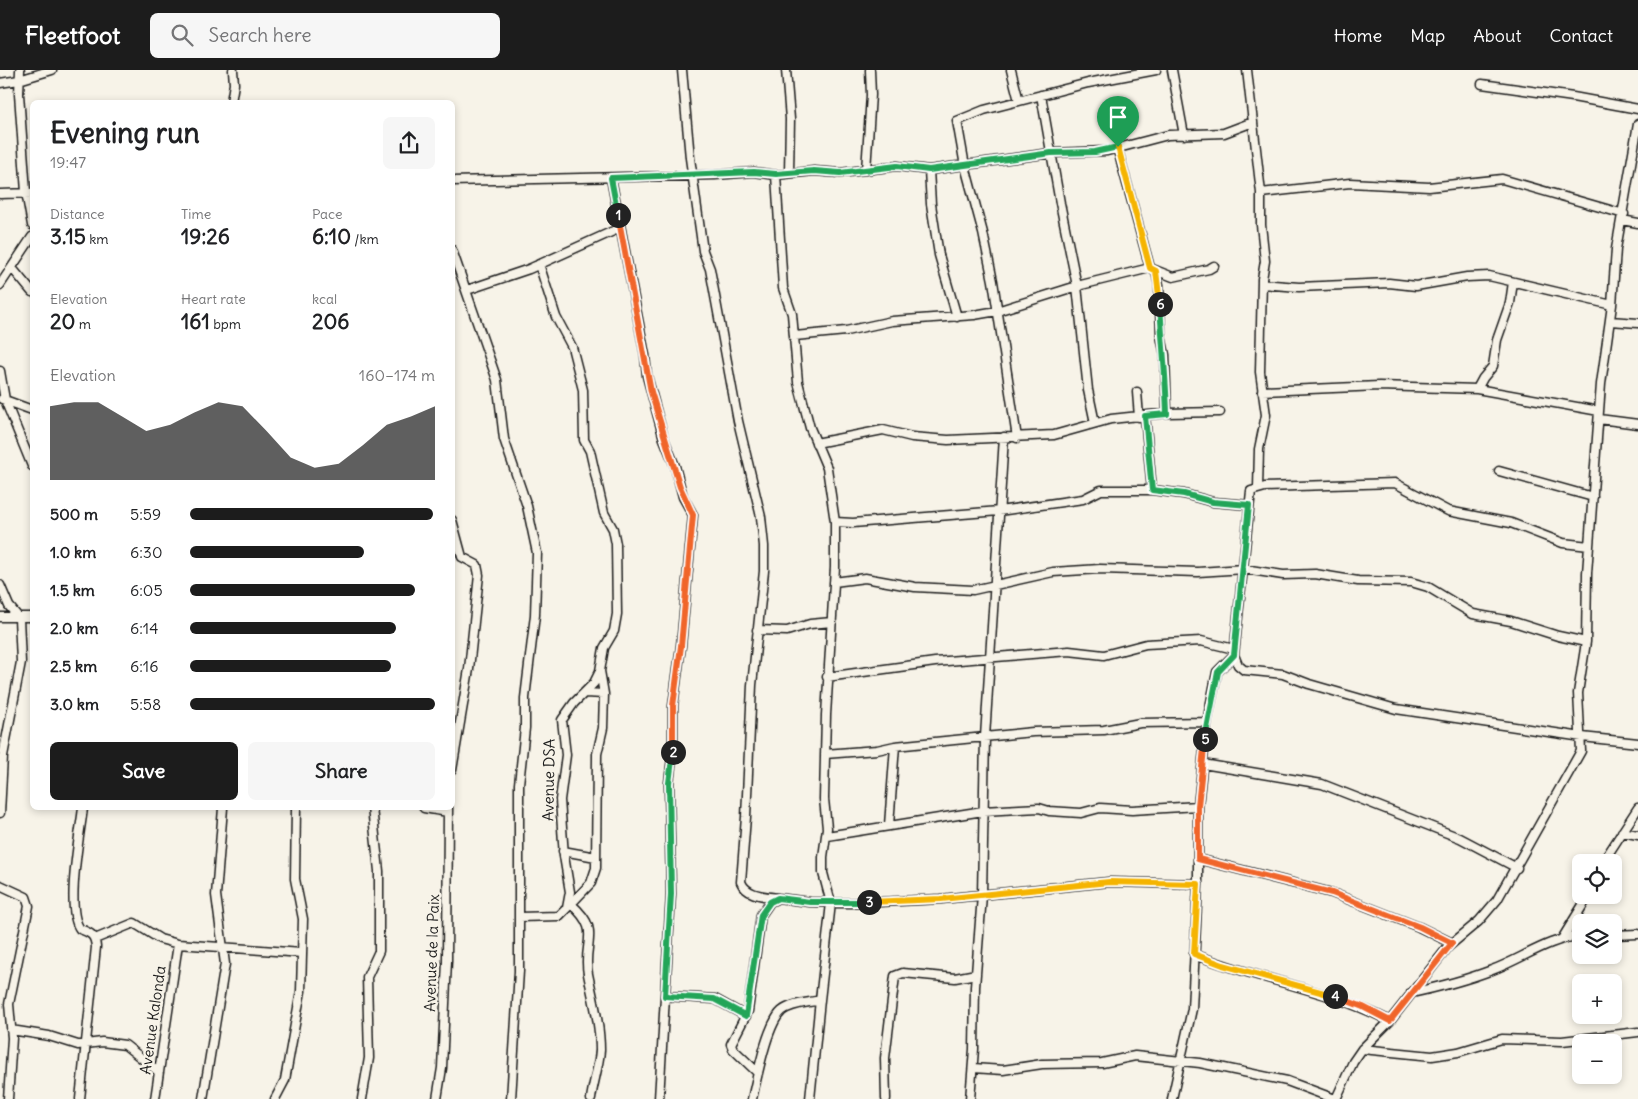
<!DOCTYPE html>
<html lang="en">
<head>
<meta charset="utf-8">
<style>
  :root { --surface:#fff; --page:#f6f6f6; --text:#202124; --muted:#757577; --accent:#1c1c1c }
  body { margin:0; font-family:Delius,sans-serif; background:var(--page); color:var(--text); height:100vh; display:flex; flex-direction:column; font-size:19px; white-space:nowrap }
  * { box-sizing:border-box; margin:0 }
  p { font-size:16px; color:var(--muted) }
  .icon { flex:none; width:28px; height:28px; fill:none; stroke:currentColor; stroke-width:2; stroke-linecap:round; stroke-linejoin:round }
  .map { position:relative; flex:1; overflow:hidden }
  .side { position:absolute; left:30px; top:30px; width:425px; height:710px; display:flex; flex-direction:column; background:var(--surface); border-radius:8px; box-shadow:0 2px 8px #0003 }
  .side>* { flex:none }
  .fabs { position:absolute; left:1572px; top:784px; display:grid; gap:10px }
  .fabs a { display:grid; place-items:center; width:50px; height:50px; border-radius:8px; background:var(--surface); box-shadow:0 2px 8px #0003; font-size:25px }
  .pin { position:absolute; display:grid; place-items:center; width:42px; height:42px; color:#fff; margin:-51px -21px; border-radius:50% 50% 50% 0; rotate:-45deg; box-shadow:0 0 5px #0007 }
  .pin .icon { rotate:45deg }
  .km { position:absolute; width:25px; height:25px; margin:-12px; border-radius:50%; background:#222; color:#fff; font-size:14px; line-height:25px; text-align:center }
  .round { display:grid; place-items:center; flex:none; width:52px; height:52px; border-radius:8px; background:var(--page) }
  .head { display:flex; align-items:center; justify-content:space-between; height:85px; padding:0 20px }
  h1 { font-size:28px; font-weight:700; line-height:38px }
  .figures { display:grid; grid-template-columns:repeat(3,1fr); gap:8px; height:85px; padding:5px 20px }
  .figures div { display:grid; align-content:center }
  .figures b { font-size:21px; font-weight:700 }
  .figures small { font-size:14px; font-weight:400 }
  .figures p { font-size:14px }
  .chart { height:140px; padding:10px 20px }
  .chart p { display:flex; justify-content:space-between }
  .chart svg { width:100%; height:90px; margin-top:5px; fill:var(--accent); opacity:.7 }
  .cta { display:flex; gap:10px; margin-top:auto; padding:10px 20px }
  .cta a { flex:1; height:58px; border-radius:8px; background:var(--accent); color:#fff; font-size:20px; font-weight:700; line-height:58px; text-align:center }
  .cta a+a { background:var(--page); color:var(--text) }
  ul { padding:0 20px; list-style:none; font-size:16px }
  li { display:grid; grid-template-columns:80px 60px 1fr; align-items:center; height:38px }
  li i { height:12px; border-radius:6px; background:var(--accent) }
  header { display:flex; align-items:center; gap:30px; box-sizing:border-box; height:70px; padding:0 25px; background:var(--accent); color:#fff }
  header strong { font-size:24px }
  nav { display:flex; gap:28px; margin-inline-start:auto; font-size:18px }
  .search { width:350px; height:45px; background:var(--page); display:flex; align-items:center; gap:12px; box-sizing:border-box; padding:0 18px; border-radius:8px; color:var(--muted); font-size:19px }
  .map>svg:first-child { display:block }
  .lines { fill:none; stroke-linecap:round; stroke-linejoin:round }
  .minor-casing { stroke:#1c1c1c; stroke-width:11 }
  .minor { stroke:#f7f3e8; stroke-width:8 }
  .split-1-casing { stroke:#fff; stroke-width:10 }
  .split-2-casing { stroke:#fff; stroke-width:10 }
  .split-3-casing { stroke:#fff; stroke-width:10 }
  .split-4-casing { stroke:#fff; stroke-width:10 }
  .split-5-casing { stroke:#fff; stroke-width:10 }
  .split-6-casing { stroke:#fff; stroke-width:10 }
  .split-7-casing { stroke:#fff; stroke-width:10 }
  .split-1 { stroke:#22a559; stroke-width:6 }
  .split-2 { stroke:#f0652b; stroke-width:6 }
  .split-3 { stroke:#22a559; stroke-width:6 }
  .split-4 { stroke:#f5b400; stroke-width:6 }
  .split-5 { stroke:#f0652b; stroke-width:6 }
  .split-6 { stroke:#22a559; stroke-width:6 }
  .split-7 { stroke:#f5b400; stroke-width:6 }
  .labels { text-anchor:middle; stroke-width:5; stroke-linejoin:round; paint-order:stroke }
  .street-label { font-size:15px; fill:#1c1c1c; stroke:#f7f3e8 }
</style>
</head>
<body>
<header>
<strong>Fleetfoot</strong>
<div class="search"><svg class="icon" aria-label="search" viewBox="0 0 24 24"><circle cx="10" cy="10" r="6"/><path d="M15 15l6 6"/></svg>Search here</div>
<nav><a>Home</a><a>Map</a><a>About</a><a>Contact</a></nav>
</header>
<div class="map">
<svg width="1638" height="1029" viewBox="0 0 1638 1029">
  <rect width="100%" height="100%" fill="#f7f3e8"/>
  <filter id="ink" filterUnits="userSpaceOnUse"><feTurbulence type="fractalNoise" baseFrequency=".02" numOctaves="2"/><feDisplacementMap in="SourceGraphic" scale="10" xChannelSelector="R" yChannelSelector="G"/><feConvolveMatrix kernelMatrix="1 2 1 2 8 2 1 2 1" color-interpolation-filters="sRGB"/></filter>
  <g filter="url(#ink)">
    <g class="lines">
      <defs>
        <path id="minor" d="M 20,0 L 19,24 L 26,122 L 32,155
          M 682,0 L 690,88 L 703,181 L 710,199 L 738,351 L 761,447 L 764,476 L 764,501 L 752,615 L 746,747 L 741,812 C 747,826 764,826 778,828
          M 786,0 L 790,49 L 789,103
          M 1011,0 L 1019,31
          M 1172,0 L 1184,65
          M 1247,0 L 1261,123 L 1350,113 L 1429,117 L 1502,109 L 1624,144
          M 0,13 L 19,10 L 52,0
          M 1482,14 L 1573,27 L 1638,39
          M 1041,25 L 1060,133 L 1077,216 L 1088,320 L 1095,353
          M 231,32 L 234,14 L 233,0
          M 1117,77 L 1150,198
          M 866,100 L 871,25 L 870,0
          M 611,108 L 645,285 L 647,306 L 664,369 L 675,396 L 683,427 L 693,445 L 681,576 L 673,636 L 673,679 L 669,713 L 671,824 L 659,1029
          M 452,111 L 715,105 L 754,102 L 776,105 L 814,101 L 840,103 L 897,96 L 929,100
          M 0,124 L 32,123
          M 1622,150 L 1638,153
          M 452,180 L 497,310 L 504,369 L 527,436 L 537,483 L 535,545 L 525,628 L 525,658 L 519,714 L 519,901 L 511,1029
          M 12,198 L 32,222
          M 1156,201 L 1159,215 L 1161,266 L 1165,285 L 1167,343
          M 1262,214 L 1299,217 L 1389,213 L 1416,216 L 1467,207 L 1489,206 L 1612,235
          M 0,215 L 32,167
          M 467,220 L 529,199 L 620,158
          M 957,247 L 939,185 L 931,134 L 929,100 L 1051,83 L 1107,81 L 1168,65 L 1224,63 L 1253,52
          M 1610,251 L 1638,253
          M 795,266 L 846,261 L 892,251 L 974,245 L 997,241 L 1077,216 L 1150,198 L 1173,207 L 1209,199 L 1214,196
          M 0,301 L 5,330 L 32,396
          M 1477,319 L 1483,308 L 1493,296 L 1497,270 L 1510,233 L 1513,212
          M 1262,321 L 1379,316 L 1477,319 L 1599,341
          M 1137,322 L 1139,347
          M 2,329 L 32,340
          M 1145,346 L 1152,420 L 1184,424 L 1213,432 L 1249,435
          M 1599,349 L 1638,354
          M 1017,368 L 993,211 L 983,163 L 965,96 L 957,51 L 984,40 L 1088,13 L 1156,0
          M 816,373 L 883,360 L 912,367 L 948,370 L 1054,365 L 1111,349 L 1167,343 L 1220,342
          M 1499,401 L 1593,427
          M 1258,418 L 1259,379 L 1266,345 L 1260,302 L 1262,209 L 1265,191 L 1261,155 L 1261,123
          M 452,450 L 462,487 L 477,495 L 479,505 L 469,599 L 452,700
          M 835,452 L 853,453 L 999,441 L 1083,429 L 1101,420 L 1152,420
          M 834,512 L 865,508 L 915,517 L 973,520 L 1053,502 L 1100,499 L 1198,502 L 1244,499 L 1283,505 L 1315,504 L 1358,511 L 1411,512 L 1428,517 L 1473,544 L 1511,551 L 1558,566 L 1586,572
          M 0,515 L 9,536 L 19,548 L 21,592 L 3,686 L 0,743
          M 0,547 L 32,547
          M 757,560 L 787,561 L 810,554 L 832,552
          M 1234,585 L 1238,595 L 1244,600 L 1283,604 L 1309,614 L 1396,639 L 1582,667 L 1638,673
          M 827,607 L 935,592 L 1069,581 L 1104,585 L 1146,574 L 1201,571 L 1234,579
          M 585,623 L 604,624
          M 825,684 L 877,680 L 895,676 L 1033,662 L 1104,660 L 1140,653 L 1207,652
          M 1203,694 L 1322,714 L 1460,768 L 1517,798
          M 424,738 L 448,742
          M 889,755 L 895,676
          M 1622,762 L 1638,765
          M 827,766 L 983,741 L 1039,738 L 1049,741 L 1081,743 L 1100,738 L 1132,740 L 1198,736
          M 563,781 L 596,787
          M 1198,789 L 1332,823 L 1419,857 L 1452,873
          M 1603,792 L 1638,738
          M 0,815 L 26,827 L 29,836 L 9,934 L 12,968 L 8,1029
          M 571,834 C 603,862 582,871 588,904 C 593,929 600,954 600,980 C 599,996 593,1013 591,1029
          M 568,837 L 591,813 L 596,798 L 597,684 L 603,658 L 604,624 L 600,601
          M 519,847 L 559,846 L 567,838 L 570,822 L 564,786 L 560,730 L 566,685 L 562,650 L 574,633 L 594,613 L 600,601 L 604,578 L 614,561 L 617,544 L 616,474 L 613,459 L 604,443 L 590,381 L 584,370 L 583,320 L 572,277 L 556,247 L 539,194
          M 1614,865 L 1638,864
          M 95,869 L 134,853 L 160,869 L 178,874 L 302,883
          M 1562,869 L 1589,825
          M 1194,884 C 1258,910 1328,919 1390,951
          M 1411,923 C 1439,917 1466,910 1492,900 C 1522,889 1549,868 1581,866
          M 665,926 L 715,929 L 746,946
          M 11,960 L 49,966 L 78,975 L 102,972 L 125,975 L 159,1002
          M 1362,979 L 1432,986 L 1458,982 L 1502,969 L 1562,971 L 1638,962
          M 973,998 L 1003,1000 L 1042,994 L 1102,993 L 1135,986 L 1200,993 L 1287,1011 L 1335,1029
          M 758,1003 L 733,979 L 731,974 L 748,941 L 761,845 L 770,832 L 778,828 L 810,832 L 859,833 L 941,829 L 1109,812 L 1198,814
          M 80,1029 L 96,877 C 95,865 91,863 80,859 C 65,840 80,764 83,738
          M 155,1029 L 178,874
          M 203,1029 L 225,894 L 216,825 L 223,738
          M 275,1029 L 285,1010 L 301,921 L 303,849 L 295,809 L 296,738
          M 362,1029 L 369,988 L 367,907 L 379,881 L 379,801 L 372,738
          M 437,1029 L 442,998 L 447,891 L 448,738
          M 752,1029 C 757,1008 767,954 782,941 C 792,933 808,933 820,930 L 831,833 L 823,803 L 823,787 L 827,758 L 824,729 L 826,645 L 835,497 L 835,452 L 827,398 L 810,358 L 798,312 L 792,244 L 783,218 L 776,105
          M 810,1029 L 820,930
          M 886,1029 L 885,988 L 895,906 L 903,903 L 955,908 L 976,904
          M 970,1029 L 974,979 L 975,917 L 982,825 L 985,667 L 1004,367
          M 1172,1029 L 1192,939 L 1198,814 L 1198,736 L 1207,652 L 1217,602 L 1234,585 L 1251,421 L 1265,417 L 1395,413 L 1448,441 L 1511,453 L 1563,473 L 1589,476
          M 1336,1029 L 1353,992 L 1362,979 L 1390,951 L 1448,877 L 1479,851 L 1497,830 L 1581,681 L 1578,623 L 1586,572 L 1587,503 L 1601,314 L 1612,235 L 1616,179 L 1638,54"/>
      </defs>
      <use href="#minor" class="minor-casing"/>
      <use href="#minor" class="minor"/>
    </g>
  </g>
  <g class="lines" filter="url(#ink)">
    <defs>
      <path id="split-1" d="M 618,145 L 611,108 L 754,102 L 776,104 L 814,101 L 840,103 L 897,96 L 929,100 L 1051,83 L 1095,82 L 1118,77"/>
      <path id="split-2" d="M 618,145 L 651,322 L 680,417 L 693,445 L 681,576 L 673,636 L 673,682"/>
      <path id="split-3" d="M 673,682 L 669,713 L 671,824 L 665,926 L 714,929 L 746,946 L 761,845 L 770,832 L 778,828 L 810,832 L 869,832"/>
      <path id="split-4" d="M 869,832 L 941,829 L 1109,812 L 1198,814 L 1194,884 L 1223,895 L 1335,926"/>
      <path id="split-5" d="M 1205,669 L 1198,736 L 1198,789 L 1332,823 L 1420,857 L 1452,873 L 1390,951 L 1363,937 L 1335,926"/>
      <path id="split-6" d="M 1160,234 C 1162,271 1166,307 1167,344 L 1145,346 L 1152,420 L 1184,424 L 1213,432 L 1249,435 L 1234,585 L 1218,602 L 1205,669"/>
      <path id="split-7" d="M 1118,77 L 1150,198 L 1156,201 L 1160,234"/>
    </defs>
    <use href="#split-1" class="split-1-casing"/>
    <use href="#split-2" class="split-2-casing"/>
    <use href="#split-3" class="split-3-casing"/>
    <use href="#split-4" class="split-4-casing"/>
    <use href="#split-5" class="split-5-casing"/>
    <use href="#split-6" class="split-6-casing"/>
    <use href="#split-7" class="split-7-casing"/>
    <use href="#split-1" class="split-1"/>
    <use href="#split-2" class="split-2"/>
    <use href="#split-3" class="split-3"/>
    <use href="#split-4" class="split-4"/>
    <use href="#split-5" class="split-5"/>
    <use href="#split-6" class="split-6"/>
    <use href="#split-7" class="split-7"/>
  </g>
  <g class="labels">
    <g class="street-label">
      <text transform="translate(549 710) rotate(-89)" y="5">Avenue DSA</text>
      <text transform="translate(432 883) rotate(-88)" y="5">Avenue de la Paix</text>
      <text transform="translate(153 950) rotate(-82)" y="5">Avenue Kalonda</text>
    </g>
  </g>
</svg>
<div class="fabs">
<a><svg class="icon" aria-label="locate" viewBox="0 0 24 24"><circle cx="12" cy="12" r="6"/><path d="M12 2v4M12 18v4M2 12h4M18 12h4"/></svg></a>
<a><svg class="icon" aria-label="layers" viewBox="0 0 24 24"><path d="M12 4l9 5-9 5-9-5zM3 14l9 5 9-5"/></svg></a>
<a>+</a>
<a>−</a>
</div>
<div class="pin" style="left:1118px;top:77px;background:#1e9e55"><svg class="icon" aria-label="arrive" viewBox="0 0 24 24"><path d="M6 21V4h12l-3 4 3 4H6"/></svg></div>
<b class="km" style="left:618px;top:145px">1</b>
<b class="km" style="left:673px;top:682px">2</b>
<b class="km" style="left:869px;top:832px">3</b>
<b class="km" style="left:1335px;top:926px">4</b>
<b class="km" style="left:1205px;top:669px">5</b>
<b class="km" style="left:1160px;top:234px">6</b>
<section class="side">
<div class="head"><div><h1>Evening run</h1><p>19:47</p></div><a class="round"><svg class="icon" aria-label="share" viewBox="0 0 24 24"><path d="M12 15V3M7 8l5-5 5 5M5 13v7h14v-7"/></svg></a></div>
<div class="figures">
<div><p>Distance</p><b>3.15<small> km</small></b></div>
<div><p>Time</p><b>19:26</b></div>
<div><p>Pace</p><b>6:10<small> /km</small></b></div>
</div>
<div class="figures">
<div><p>Elevation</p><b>20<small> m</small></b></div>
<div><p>Heart rate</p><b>161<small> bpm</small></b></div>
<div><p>kcal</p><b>206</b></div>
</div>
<div class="chart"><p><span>Elevation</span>160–174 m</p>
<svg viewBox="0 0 160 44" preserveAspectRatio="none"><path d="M0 44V8L10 6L20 6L30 13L40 20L50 17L60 11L70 6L80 8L90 20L100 33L110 38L120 36L130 27L140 17L150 13L160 8V44z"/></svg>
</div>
<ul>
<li><b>500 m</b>5:59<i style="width:99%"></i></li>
<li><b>1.0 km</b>6:30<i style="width:71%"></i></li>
<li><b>1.5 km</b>6:05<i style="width:92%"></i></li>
<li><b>2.0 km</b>6:14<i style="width:84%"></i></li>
<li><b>2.5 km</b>6:16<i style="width:82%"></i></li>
<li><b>3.0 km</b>5:58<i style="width:100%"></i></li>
</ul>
<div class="cta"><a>Save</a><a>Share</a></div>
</section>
</div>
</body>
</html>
